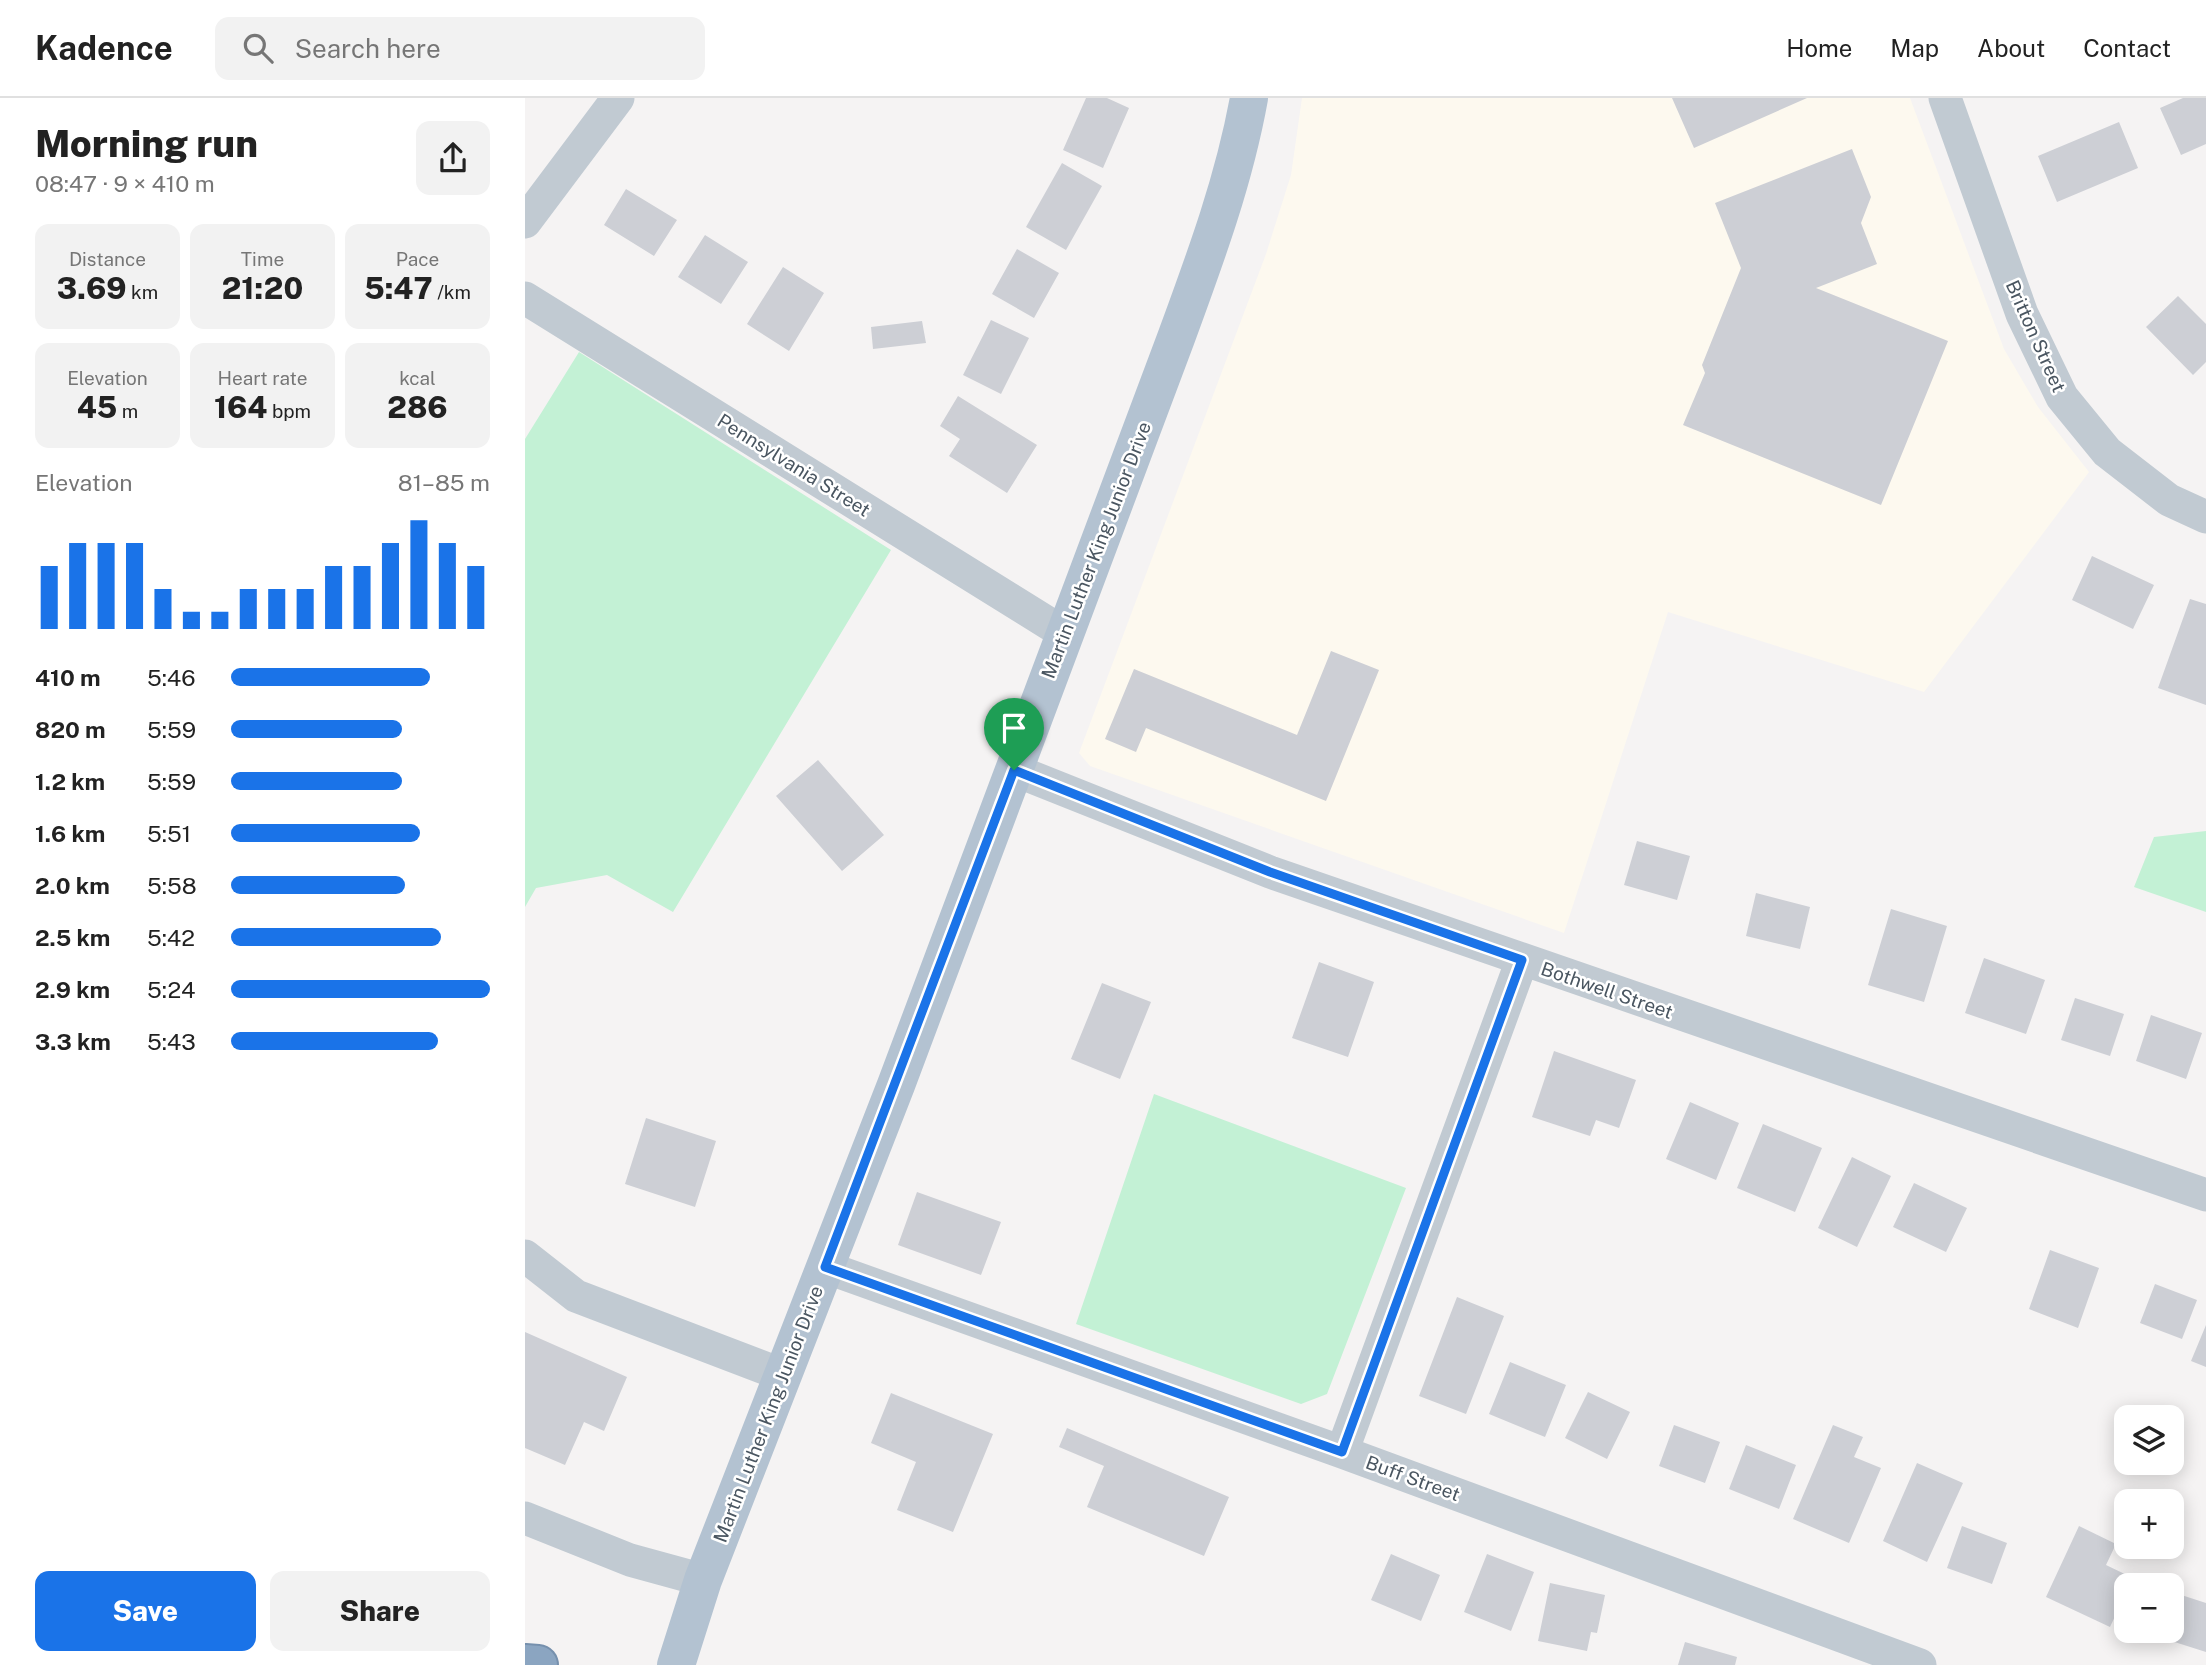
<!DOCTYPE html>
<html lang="en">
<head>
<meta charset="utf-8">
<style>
  :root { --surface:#fff; --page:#f2f2f2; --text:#222; --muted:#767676; --line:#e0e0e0; --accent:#1a73e8 }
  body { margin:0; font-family:"Public Sans",sans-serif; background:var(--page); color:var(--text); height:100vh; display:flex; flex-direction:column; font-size:26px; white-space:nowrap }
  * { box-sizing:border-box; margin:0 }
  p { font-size:23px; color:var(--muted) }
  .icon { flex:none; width:38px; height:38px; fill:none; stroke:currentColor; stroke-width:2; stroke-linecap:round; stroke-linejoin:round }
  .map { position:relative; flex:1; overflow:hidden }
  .details { display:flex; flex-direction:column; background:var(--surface); width:525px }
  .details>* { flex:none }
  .tools { position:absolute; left:1589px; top:1307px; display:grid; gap:14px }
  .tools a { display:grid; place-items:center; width:70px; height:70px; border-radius:14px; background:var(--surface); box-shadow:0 4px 18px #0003; font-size:35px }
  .pin { position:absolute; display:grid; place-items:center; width:60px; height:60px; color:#fff; margin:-72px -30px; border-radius:50% 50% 50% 0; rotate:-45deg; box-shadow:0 0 7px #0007 }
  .pin .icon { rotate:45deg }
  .round { display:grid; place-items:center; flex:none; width:74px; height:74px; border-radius:14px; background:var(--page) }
  .head { display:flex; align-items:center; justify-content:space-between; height:119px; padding:0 35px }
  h1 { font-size:38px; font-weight:800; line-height:52px }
  .figures { display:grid; grid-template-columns:repeat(3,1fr); gap:10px; height:119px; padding:7px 35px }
  .figures div { display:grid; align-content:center; border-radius:14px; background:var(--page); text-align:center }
  .figures b { font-size:30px; font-weight:800 }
  .figures small { font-size:19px; font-weight:400 }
  .figures p { font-size:19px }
  .chart { height:196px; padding:14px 35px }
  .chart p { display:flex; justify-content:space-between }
  .chart svg { width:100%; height:126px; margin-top:7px; stroke:var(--accent); stroke-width:6 }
  .primary-button { display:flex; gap:14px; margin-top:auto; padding:14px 35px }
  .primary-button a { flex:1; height:80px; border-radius:14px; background:var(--accent); color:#fff; font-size:28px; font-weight:800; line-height:80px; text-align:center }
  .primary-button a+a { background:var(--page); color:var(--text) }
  ul { padding:0 35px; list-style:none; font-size:23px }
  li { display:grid; grid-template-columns:112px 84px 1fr; align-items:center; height:52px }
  li i { height:18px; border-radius:9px; background:var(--accent) }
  header { display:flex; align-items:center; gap:42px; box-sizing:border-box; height:98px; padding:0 35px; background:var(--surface); border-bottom:2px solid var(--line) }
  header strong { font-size:33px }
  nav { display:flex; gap:38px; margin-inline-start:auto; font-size:24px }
  .search { width:490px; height:63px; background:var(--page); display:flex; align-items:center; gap:18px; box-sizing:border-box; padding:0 24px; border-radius:14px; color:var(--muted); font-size:26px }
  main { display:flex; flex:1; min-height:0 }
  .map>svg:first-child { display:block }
  .commercial { fill:#fdf9ef }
  .green { fill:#c3f1d5 }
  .building { fill:#cdcfd5 }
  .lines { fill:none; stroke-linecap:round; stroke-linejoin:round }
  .highway-casing { stroke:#7690ad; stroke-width:42 }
  .minor { stroke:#c1cad2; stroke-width:33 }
  .major { stroke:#b3c2d1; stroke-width:38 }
  .highway { stroke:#8ba5c1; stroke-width:38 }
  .route-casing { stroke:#fff; stroke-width:14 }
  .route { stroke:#1a73e8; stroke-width:9 }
  .labels { text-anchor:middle; stroke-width:5; stroke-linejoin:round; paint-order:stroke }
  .street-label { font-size:19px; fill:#4a5661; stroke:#fff }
</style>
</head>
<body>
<header>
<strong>Kadence</strong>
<div class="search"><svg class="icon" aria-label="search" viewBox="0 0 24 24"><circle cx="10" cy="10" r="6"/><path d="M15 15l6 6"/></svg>Search here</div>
<nav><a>Home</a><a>Map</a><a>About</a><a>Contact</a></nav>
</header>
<main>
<section class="details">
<div class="head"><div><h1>Morning run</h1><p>08:47 · 9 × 410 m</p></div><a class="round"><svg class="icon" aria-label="share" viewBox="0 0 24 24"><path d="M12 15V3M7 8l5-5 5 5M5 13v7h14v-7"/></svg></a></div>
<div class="figures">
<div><p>Distance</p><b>3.69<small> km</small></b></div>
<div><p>Time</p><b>21:20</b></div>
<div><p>Pace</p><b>5:47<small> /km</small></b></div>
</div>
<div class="figures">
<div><p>Elevation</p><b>45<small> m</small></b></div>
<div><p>Heart rate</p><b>164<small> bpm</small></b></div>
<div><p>kcal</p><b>286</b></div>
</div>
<div class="chart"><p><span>Elevation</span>81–85 m</p>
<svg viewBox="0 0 160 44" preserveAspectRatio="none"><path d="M5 44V22M15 44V14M25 44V14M35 44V14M45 44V30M55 44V38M65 44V38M75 44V30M85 44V30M95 44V30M105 44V22M115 44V22M125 44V14M135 44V6M145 44V14M155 44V22"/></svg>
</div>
<ul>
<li><b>410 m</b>5:46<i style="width:77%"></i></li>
<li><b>820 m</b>5:59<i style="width:66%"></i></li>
<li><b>1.2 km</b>5:59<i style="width:66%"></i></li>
<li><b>1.6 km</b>5:51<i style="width:73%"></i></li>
<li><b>2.0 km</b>5:58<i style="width:67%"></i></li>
<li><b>2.5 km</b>5:42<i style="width:81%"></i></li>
<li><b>2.9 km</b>5:24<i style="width:100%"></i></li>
<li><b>3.3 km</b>5:43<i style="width:80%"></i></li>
</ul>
<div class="primary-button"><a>Save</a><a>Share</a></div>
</section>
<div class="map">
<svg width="1681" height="1567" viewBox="0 0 1681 1567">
  <rect width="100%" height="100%" fill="#f5f3f3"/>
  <path class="commercial" d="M 777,0 L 1385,0 L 1479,251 L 1513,309 L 1564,374 L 1399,594 L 1143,514 L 1039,835 L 565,668 L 554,655 L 741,156 L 766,77 Z"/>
  <path class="green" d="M 54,254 L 366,452 L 148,814 L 82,777 L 11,790 L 0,809 L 0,341 Z
    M 1681,733 L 1681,814 L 1609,789 L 1629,739 Z
    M 629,996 L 881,1090 L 802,1296 L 776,1306 L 551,1226 Z"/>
  <path class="building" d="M 561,0 L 582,0 L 604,10 L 578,70 L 538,52 Z
    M 1147,0 L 1282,0 L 1169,50 Z
    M 1658,0 L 1681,0 L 1681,46 L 1656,57 L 1635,10 Z
    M 1594,24 L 1613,70 L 1532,104 L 1513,58 Z
    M 1327,51 L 1346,99 L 1336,125 L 1352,166 L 1291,190 L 1423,243 L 1356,407 L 1158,327 L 1180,275 L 1177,267 L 1216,170 L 1190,105 Z
    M 537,65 L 577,88 L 541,152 L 501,129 Z
    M 101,91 L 152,122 L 129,158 L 79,127 Z
    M 180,137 L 223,164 L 196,206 L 153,179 Z
    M 492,151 L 534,175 L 509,220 L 467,196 Z
    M 258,169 L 299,195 L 264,253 L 222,226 Z
    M 1653,198 L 1681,226 L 1681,264 L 1668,277 L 1621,229 Z
    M 466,222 L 504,240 L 476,296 L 438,277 Z
    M 397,223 L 401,245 L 348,251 L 346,229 Z
    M 433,298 L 512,347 L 482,395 L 424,358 L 435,341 L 415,328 Z
    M 1567,458 L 1629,487 L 1608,531 L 1547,502 Z
    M 1665,501 L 1681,506 L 1681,607 L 1633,590 Z
    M 806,553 L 854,572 L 801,703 L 621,630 L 611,654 L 580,641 L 609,571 L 772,637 Z
    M 293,662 L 359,737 L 317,773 L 251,698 Z
    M 1112,743 L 1165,758 L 1152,802 L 1099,787 Z
    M 1231,795 L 1285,809 L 1275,851 L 1221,838 Z
    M 1366,811 L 1422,828 L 1399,904 L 1343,887 Z
    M 1459,860 L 1520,882 L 1501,936 L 1440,915 Z
    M 794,864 L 849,884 L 823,959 L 767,940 Z
    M 577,885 L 626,904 L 595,981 L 546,961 Z
    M 1550,900 L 1599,916 L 1585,958 L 1536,942 Z
    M 1626,917 L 1677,935 L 1661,981 L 1611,963 Z
    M 1029,953 L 1111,982 L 1094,1030 L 1071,1022 L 1065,1038 L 1007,1019 Z
    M 1165,1004 L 1214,1025 L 1191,1082 L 1141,1061 Z
    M 121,1020 L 191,1043 L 170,1109 L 100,1086 Z
    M 1238,1026 L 1297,1050 L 1270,1114 L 1212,1090 Z
    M 1327,1059 L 1366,1078 L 1332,1149 L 1293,1130 Z
    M 1389,1085 L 1442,1110 L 1421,1154 L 1368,1129 Z
    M 392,1094 L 476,1124 L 456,1177 L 373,1147 Z
    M 1525,1152 L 1574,1170 L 1553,1230 L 1504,1211 Z
    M 1630,1186 L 1672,1202 L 1657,1241 L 1615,1225 Z
    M 932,1199 L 979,1218 L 941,1316 L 894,1298 Z
    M 1681,1227 L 1681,1269 L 1666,1263 Z
    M 0,1234 L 102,1279 L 79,1333 L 59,1324 L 40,1367 L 0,1350 Z
    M 985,1264 L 1041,1287 L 1020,1339 L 964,1316 Z
    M 1063,1294 L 1105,1314 L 1082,1361 L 1040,1340 Z
    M 366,1295 L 468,1336 L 428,1434 L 372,1412 L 391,1364 L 346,1345 Z
    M 1149,1327 L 1195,1344 L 1180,1385 L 1134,1368 Z
    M 1308,1327 L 1338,1339 L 1329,1359 L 1356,1370 L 1324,1445 L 1268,1421 Z
    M 542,1330 L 704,1399 L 679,1458 L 562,1409 L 579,1368 L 534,1349 Z
    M 1221,1347 L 1271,1367 L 1254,1411 L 1204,1391 Z
    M 1392,1365 L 1438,1385 L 1402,1464 L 1358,1443 Z
    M 1437,1428 L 1482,1445 L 1467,1486 L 1422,1470 Z
    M 1554,1428 L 1591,1446 L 1581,1467 L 1608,1480 L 1605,1488 L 1601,1488 L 1601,1495 L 1585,1529 L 1521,1499 Z
    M 866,1456 L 915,1477 L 896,1523 L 846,1502 Z
    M 962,1456 L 1009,1474 L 986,1533 L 939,1514 Z
    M 1025,1485 L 1080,1497 L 1072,1535 L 1066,1534 L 1062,1553 L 1013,1543 Z
    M 1647,1494 L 1681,1505 L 1681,1554 L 1618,1534 L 1647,1533 Z
    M 1160,1544 L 1212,1559 L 1210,1567 L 1153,1567 Z"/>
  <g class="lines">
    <defs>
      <path id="highway" d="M 0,1566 L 13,1567"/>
    </defs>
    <use href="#highway" class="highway-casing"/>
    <path class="minor" d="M 1420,0 L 1497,216 L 1537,299 L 1582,354 L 1644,402 L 1681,419
      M 0,124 L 93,0
      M 0,200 L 539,535
      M 489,672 L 745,774 L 1681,1097
      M 0,1158 L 51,1198 L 258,1277
      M 300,1169 L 817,1354 L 1395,1567
      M 817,1354 L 997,862
      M 0,1420 L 105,1462 L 178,1482"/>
    <path class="major" d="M 151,1567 L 178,1482 L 371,987 L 651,240 C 680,161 709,83 724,0"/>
    <use href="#highway" class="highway"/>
  </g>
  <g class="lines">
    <defs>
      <path id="route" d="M 489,672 L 745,774 L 997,862 L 817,1354 L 300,1169 Z"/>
    </defs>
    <use href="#route" class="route-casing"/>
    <use href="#route" class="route"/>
  </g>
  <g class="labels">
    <g class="street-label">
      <text transform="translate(1511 238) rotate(66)" y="7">Britton Street</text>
      <text transform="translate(269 367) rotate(32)" y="7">Pennsylvania Street</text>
      <text transform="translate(571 452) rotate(-69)" y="7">Martin Luther King Junior Drive</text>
      <text transform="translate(1082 892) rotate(19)" y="7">Bothwell Street</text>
      <text transform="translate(243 1316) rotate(-69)" y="7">Martin Luther King Junior Drive</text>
      <text transform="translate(888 1380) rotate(20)" y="7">Buff Street</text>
    </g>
  </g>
</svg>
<div class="tools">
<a><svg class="icon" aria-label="layers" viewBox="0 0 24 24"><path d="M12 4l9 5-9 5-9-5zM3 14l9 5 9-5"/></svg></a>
<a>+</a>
<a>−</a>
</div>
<div class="pin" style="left:489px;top:672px;background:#1e9e55"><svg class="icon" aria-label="arrive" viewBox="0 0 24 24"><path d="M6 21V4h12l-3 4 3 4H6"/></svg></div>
</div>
</main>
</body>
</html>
